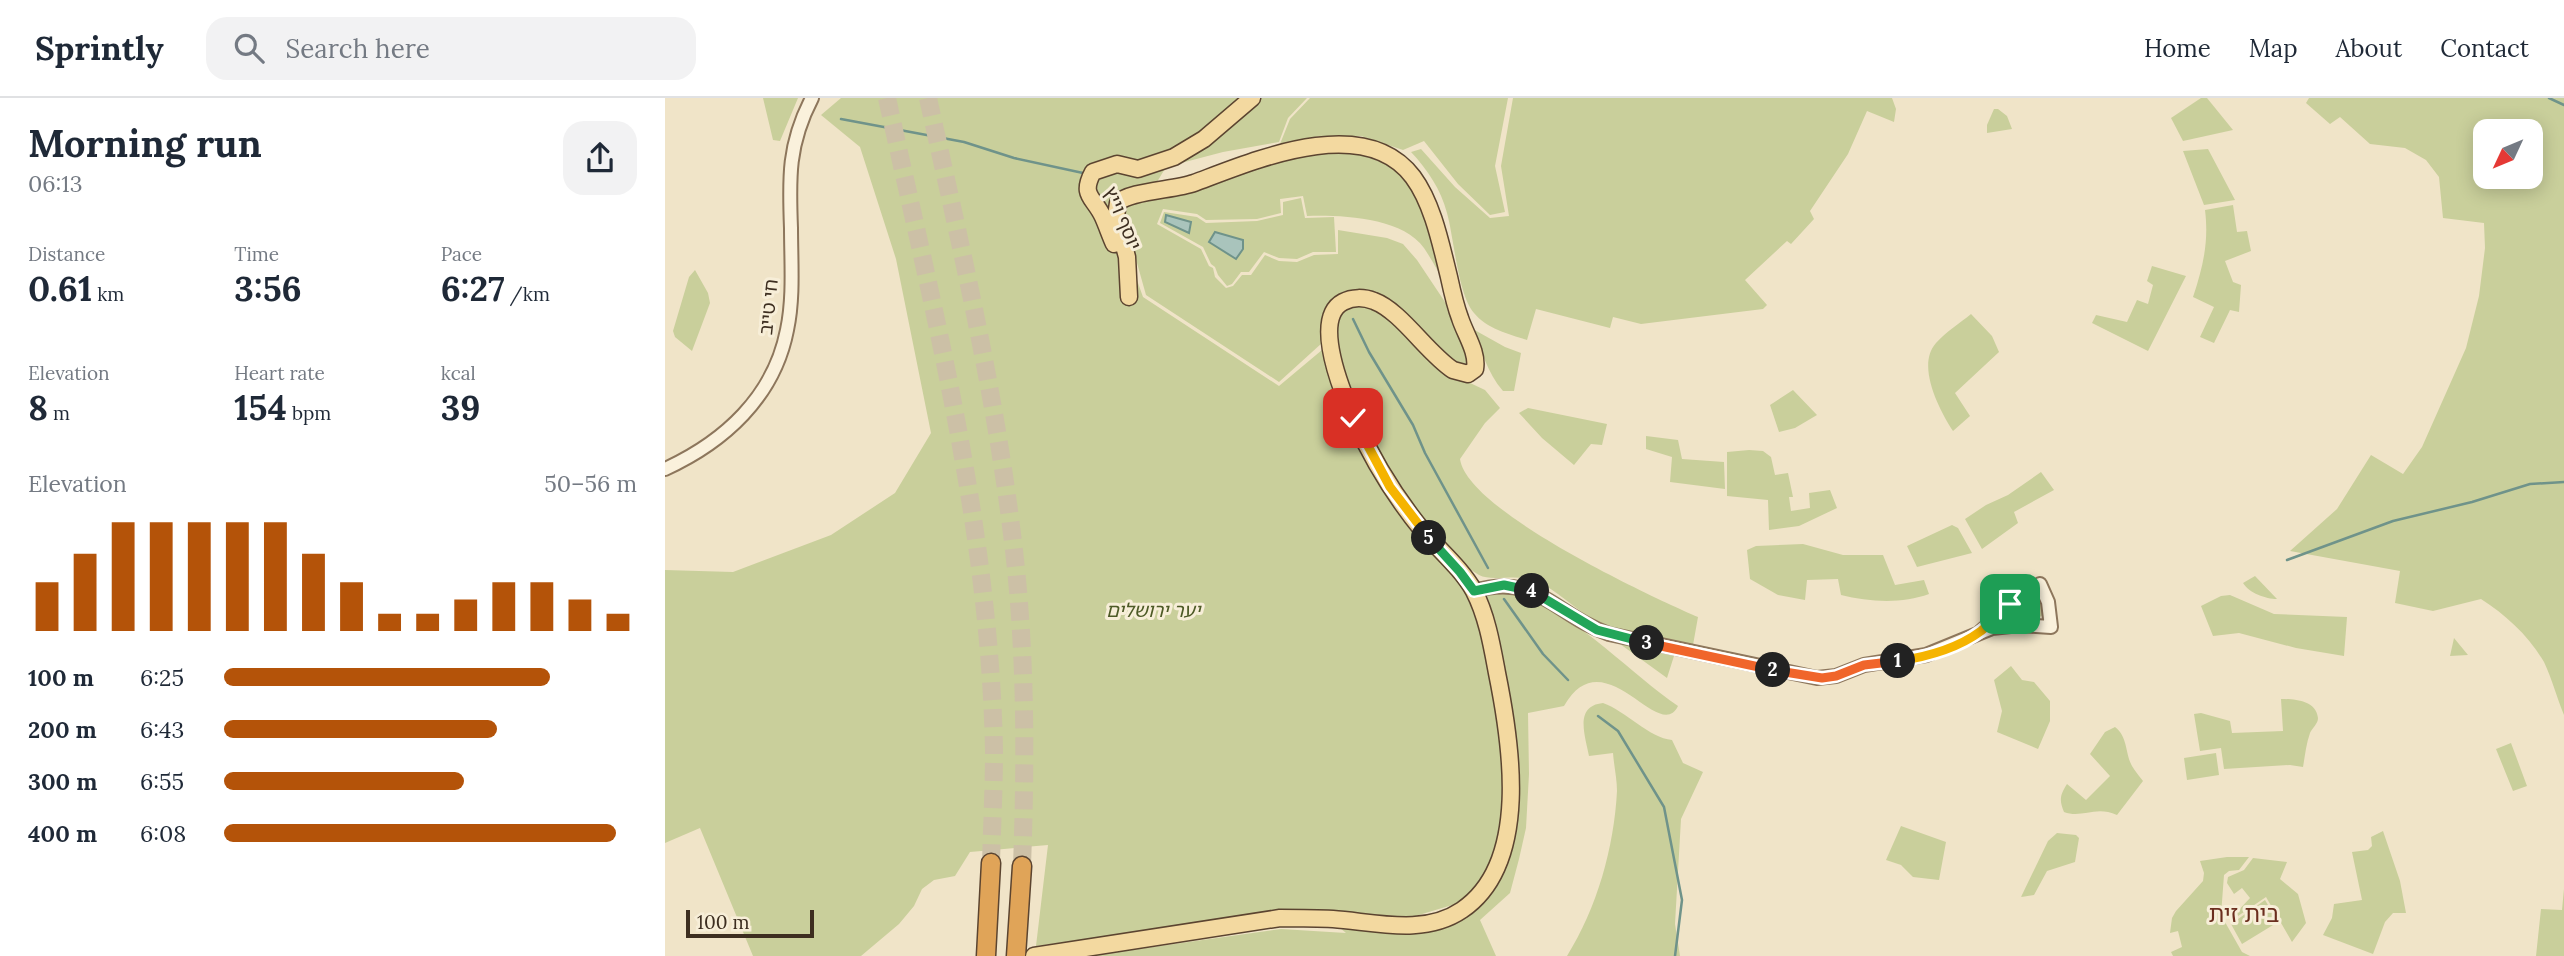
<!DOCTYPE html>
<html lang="en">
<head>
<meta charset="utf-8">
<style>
  :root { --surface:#fff; --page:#f2f2f3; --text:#1f2937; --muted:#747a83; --line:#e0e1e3; --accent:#b45309 }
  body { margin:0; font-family:Lora,"Noto Sans Hebrew",serif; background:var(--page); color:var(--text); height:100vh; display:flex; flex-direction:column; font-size:26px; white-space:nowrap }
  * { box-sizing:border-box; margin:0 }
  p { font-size:23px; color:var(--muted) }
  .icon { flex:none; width:38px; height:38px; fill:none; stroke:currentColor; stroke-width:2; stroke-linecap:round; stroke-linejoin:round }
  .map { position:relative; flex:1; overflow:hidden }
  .side { display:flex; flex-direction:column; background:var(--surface); width:665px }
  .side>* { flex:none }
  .needle { width:46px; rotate:226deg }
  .buttons { position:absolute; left:1808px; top:21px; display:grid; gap:14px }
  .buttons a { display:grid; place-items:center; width:70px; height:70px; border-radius:14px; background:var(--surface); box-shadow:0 4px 18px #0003; font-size:35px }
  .scale { position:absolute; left:21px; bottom:18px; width:128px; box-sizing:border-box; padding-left:7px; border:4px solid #3d2e20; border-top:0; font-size:19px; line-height:24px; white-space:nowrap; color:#3d2e20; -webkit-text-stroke:5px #f7eed8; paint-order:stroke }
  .pin { position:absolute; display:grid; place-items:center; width:60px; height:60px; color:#fff; margin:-30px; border-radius:14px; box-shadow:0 4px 10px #0006 }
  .km { position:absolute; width:35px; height:35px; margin:-18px; border-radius:50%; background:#222; color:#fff; font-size:19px; line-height:35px; text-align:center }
  .round { display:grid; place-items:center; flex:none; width:74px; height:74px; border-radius:21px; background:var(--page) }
  .headline { display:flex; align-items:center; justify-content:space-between; height:119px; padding:0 28px }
  h1 { font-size:38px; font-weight:800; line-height:52px }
  .figures { display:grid; grid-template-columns:repeat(3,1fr); gap:10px; height:119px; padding:7px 28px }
  .figures div { display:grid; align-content:center }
  .figures b { font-size:35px; font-weight:800 }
  .figures small { font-size:19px; font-weight:400 }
  .figures p { font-size:19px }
  .chart { height:196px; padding:14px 28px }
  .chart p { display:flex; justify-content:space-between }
  .chart svg { width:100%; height:126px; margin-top:7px; stroke:var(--accent); stroke-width:6 }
  ul { padding:0 28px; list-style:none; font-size:23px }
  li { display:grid; grid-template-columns:112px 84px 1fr; align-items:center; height:52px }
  li i { height:18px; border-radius:9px; background:var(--accent) }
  header { display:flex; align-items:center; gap:42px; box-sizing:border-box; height:98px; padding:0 35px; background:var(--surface); border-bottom:2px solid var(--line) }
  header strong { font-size:33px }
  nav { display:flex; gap:38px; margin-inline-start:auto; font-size:24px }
  .search { width:490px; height:63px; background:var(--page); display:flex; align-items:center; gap:18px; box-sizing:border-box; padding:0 24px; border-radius:21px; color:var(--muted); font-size:26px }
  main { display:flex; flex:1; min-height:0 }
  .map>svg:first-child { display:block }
  .green { fill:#c9cf9b; fill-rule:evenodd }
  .water { fill:#a9c4bc; stroke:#6f938a; stroke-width:2 }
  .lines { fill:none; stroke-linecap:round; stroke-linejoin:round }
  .stream { stroke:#6f938a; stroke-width:2.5 }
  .highway-tunnel { stroke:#ccc0a6; stroke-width:18; stroke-dasharray:18 9; stroke-linecap:butt }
  .minor-casing { stroke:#8d765c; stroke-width:16 }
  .major-casing { stroke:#5b4430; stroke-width:19 }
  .highway-casing { stroke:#5b4430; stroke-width:21 }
  .minor { stroke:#faf1dc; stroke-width:12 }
  .major { stroke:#f3d9a0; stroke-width:16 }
  .highway { stroke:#e0a458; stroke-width:18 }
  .split-1-casing { stroke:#fff; stroke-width:14 }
  .split-2-casing { stroke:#fff; stroke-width:14 }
  .split-3-casing { stroke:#fff; stroke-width:14 }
  .split-4-casing { stroke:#fff; stroke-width:14 }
  .split-5-casing { stroke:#fff; stroke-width:14 }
  .split-6-casing { stroke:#fff; stroke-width:14 }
  .split-1 { stroke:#f5b400; stroke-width:9 }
  .split-2 { stroke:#f0652b; stroke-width:9 }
  .split-3 { stroke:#f0652b; stroke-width:9 }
  .split-4 { stroke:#22a559; stroke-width:9 }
  .split-5 { stroke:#22a559; stroke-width:9 }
  .split-6 { stroke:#f5b400; stroke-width:9 }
  .labels { text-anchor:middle; stroke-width:6; stroke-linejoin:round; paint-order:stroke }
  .street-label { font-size:19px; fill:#3d2e20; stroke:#f7eed8 }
  .park-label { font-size:19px; font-style:italic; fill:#4d5a26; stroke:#f7eed8 }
  .quarter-label { font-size:23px; fill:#6b2e1e; stroke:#f7eed8 }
</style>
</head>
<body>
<header>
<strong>Sprintly</strong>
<div class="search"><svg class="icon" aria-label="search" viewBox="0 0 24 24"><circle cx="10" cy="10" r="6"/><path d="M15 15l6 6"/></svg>Search here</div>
<nav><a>Home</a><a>Map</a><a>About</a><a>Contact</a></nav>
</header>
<main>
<section class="side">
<div class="headline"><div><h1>Morning run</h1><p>06:13</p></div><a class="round"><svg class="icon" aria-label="share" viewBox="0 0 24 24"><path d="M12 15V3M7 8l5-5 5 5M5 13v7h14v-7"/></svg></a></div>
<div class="figures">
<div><p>Distance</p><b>0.61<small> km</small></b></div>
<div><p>Time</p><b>3:56</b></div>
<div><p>Pace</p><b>6:27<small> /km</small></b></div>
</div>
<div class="figures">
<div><p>Elevation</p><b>8<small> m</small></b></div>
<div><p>Heart rate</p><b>154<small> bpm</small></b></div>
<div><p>kcal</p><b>39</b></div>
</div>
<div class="chart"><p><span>Elevation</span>50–56 m</p>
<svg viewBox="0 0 160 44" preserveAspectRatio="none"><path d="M5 44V27M15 44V17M25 44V6M35 44V6M45 44V6M55 44V6M65 44V6M75 44V17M85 44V27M95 44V38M105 44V38M115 44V33M125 44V27M135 44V27M145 44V33M155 44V38"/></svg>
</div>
<ul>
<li><b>100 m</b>6:25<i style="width:79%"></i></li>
<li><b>200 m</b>6:43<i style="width:66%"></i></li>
<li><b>300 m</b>6:55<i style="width:58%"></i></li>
<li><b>400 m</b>6:08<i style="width:95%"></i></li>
</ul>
</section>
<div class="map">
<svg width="1899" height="858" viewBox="0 0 1899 858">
  <rect width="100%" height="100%" fill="#f0e4c8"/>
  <path class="green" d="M 98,0 L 133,0 L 115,43 L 108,42 Z
    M 176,0 L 642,0 L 623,20 L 614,44 L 558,54 L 501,69 L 486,94 L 651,54 L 692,55 L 721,66 L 737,78 L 757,108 L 781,188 C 774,175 767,162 759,150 C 737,119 676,117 642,118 L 638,98 L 615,101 L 616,115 L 592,121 L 541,122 L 532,116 L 498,111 L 492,126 L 536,151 L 544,168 L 548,170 L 550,179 L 561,190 L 568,188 L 577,177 L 586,177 L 600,157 L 614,163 L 632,164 L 649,157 L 673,156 L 673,132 L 722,140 L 738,146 L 752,162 L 784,210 L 805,262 L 804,268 L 793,270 L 705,195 L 661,221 L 657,245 L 614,284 L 481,197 L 463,133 L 463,157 L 478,199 L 614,288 L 657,252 L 668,266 L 694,350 L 715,384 L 799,486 L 822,548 L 839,644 L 843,697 L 827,766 L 812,788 L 794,805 L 747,819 L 634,812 L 371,848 L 383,747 L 305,754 L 290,778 L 269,782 L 257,791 L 249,808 L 234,826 L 196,858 L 88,858 L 35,730 L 0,745 L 0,472 L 68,474 L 166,437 L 230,395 L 266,335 L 231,161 L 195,49 L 156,17 Z
    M 645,0 L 843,0 L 830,68 L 840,114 L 825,117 L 793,86 L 759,43 L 738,52 L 696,38 L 654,38 L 615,46 L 625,21 Z
    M 848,0 L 1227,0 L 1231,11 L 1229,24 L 1202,13 L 1183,56 L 1145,113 L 1149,121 L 1126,146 L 1122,143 L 1080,182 L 1102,207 L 1098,211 L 976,226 L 948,219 L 945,230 L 871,211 L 862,242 C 844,236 822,231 809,215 C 793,197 789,140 782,115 C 776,92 763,72 746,54 L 756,51 L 790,89 L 825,120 L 844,118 L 836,68 Z
    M 1536,0 L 1542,0 L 1568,32 L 1518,43 L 1506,20 Z
    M 1644,0 L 1899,0 L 1899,617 C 1892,600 1887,581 1879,564 C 1864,538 1841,517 1816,501 L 1768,513 L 1730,505 L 1735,473 L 1625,453 L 1672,411 L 1706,357 L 1738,376 L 1757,349 L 1801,250 L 1814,198 L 1820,150 L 1819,125 L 1778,120 L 1774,79 L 1761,62 L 1740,50 L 1705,46 L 1675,19 L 1665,26 L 1641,5 ZM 1820,33 L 1866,33 L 1866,79 L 1820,79 Z
    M 1329,11 L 1333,11 L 1342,18 L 1347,31 L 1322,35 L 1322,27 Z
    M 1543,51 L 1570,102 L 1539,107 L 1518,53 Z
    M 636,100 L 640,120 L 669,119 L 671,154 L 648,154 L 632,161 L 614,160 L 599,154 L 584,174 L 576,174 L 567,186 L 562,188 L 553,177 L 550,169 L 546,166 L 538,149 L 495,125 L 499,114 L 532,119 L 541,125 L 592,123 L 618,117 L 618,104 Z
    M 1568,107 L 1572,134 L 1582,133 L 1586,153 L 1560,163 L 1568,184 L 1576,187 L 1574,214 L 1565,212 L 1549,245 L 1535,239 L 1549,209 L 1528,199 C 1538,169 1544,144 1540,112 Z
    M 1487,168 L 1521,178 L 1483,253 L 1427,225 L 1431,217 L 1462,224 L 1472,202 L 1483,206 L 1488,187 L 1482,183 Z
    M 30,172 L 43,195 L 45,205 L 27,253 L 10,239 L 8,233 L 24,179 Z
    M 701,205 L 725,220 L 771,269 L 820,292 L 835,310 L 820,325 L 795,361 C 802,413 985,498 1033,519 L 1028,547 L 1015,546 C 988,539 953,536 928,522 C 909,510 892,492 871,483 C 852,475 827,484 814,477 C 800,469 789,456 779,444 C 733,395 701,339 680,276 C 674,257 663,232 676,214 C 681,208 693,207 701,205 Z
    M 1306,216 L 1327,238 L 1334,254 L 1290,295 L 1305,318 L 1288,333 C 1274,312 1251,267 1271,245 C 1281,234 1295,225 1306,216 Z
    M 806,230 L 840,249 L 856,255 L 849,293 L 838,293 C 822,275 817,251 806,230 Z
    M 1128,292 L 1152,317 L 1130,330 L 1114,334 L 1105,307 Z
    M 863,310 L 942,326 L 937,347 L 926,346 L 909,367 L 877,340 L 854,315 Z
    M 981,338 L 1013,342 L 1017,361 L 1059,364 L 1060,391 L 1005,384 L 1007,359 L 981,351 Z
    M 1084,352 L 1098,353 L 1106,359 L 1110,377 L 1123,375 L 1128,399 L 1124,399 L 1126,413 L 1145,410 L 1144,395 L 1165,392 L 1172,410 L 1134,428 L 1104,432 L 1103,402 L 1062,398 L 1062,354 Z
    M 1376,374 L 1389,392 L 1349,414 L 1353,425 L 1317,451 L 1300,421 L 1321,407 L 1343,397 Z
    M 1287,427 L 1293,430 L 1307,455 L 1252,469 L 1242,448 Z
    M 1138,446 L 1178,457 L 1218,457 L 1230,487 L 1259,482 L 1264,496 C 1237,506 1204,504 1176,497 L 1173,481 L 1142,482 L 1140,502 L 1113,497 L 1085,481 L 1082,452 L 1091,448 Z
    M 1590,478 L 1612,501 C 1601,501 1584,495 1578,485 Z
    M 827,494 C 840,495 853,496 864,501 C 916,521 966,576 1013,608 C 994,647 939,538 899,608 L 863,615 L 864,676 L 861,730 L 854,761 L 845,795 L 815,822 L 831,858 L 424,858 L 616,831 L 681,835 L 668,824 L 742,831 L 811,809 L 848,725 L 854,687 L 851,658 L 816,500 Z
    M 1372,495 L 1379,509 L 1378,517 L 1371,521 L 1347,519 L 1346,513 Z
    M 1565,497 L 1609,516 L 1682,519 L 1679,558 L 1631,550 L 1574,535 L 1548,538 L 1536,508 L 1556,498 Z
    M 1789,540 L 1803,557 L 1785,558 Z
    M 955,546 L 1009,558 L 1002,580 Z
    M 1346,568 L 1357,582 L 1369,584 L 1385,603 L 1385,623 L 1373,651 L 1332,634 L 1337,613 L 1329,582 Z
    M 1616,601 C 1629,601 1651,602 1653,620 C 1653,626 1647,630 1645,635 C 1641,646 1640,658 1638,669 L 1625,667 L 1559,671 L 1556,650 L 1535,653 L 1529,616 L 1536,615 L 1565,623 L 1567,635 L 1618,633 Z
    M 938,605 C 961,613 984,640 1007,642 L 1018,665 L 1038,674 L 1016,721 L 1010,826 L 1015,858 L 902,858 C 932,810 949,750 952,693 C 952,681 949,668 948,655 L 924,658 C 920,637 909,608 938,605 Z
    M 1450,629 C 1463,639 1460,655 1467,668 C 1470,673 1474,678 1478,683 L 1452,717 C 1430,707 1417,721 1399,714 C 1394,702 1395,697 1402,686 L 1421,702 L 1445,678 L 1425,656 L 1440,634 Z
    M 1846,645 L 1862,688 L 1848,693 L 1831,651 Z
    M 1551,655 L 1554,677 L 1522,682 L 1519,660 Z
    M 1236,728 L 1281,744 L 1274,782 L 1248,779 L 1236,767 L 1221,762 Z
    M 1718,733 L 1735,783 L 1741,815 L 1728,815 L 1720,824 L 1708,856 L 1658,837 L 1667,820 L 1669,806 L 1697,802 L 1687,754 L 1703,752 L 1707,748 L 1706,739 Z
    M 1392,735 L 1411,737 L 1414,740 L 1410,764 L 1382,773 L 1369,797 L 1356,799 L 1383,743 Z
    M 1562,759 L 1584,759 L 1574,772 L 1564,773 L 1559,777 L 1556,817 L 1577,854 L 1585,858 L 1508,858 L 1506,854 L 1517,849 L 1513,833 L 1505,835 L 1507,820 L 1511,813 L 1538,783 L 1539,775 L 1535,763 Z
    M 1588,760 L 1622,764 L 1615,781 L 1633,796 L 1641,825 L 1627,844 L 1601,799 L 1573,818 L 1571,815 L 1585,800 L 1577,790 L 1569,796 L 1562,785 L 1563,779 L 1579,772 Z
    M 1899,791 L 1899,858 L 1871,858 L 1876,811 L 1897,812 Z
    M 1600,802 L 1613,824 L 1577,846 L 1566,826 Z"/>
  <path class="water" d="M 501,117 L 526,124 L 524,135 L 500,124 Z
    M 550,134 L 578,142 L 578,151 L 571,161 L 544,144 Z"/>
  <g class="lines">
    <path class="stream" d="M 1884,0 L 1899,7
      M 176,21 L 299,44 L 349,60 L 418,75
      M 688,221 L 704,254 L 748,327 L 760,355 L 823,470
      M 1622,462 L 1728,423 L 1807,404 L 1865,386 L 1899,384
      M 839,501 L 878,556 L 903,582
      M 933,618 L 953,633 L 999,709 L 1017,802 L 1010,858"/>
    <path class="highway-tunnel" d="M 222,0 C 269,215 325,432 329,653 C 329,690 327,728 326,765
      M 263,0 C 295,145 329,289 347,436 C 361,546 361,657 357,768"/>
    <defs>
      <path id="minor" d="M 0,371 C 59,344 109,299 122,232 C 129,199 126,164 126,130 C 124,80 123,46 147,0
        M 809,493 C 872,474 891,518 944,536 L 1152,580 L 1171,578 L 1199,567 L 1261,557 L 1327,530 L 1355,527 L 1386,529 L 1383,504 L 1375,486 L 1350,503 L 1315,534"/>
      <path id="major" d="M 449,146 C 445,137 442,128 438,119 C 429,99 415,98 428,74 L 452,66 L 473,71 L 509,59 L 539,41 L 587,0
        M 369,858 L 615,820 C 633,820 650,820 668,821 C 710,824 759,838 797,812 C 866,765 846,644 832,575 C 827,548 822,518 809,493 C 796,470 775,453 758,433 C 730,399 707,361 689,321 C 678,296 646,221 678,204 C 687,199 699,199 709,203 C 736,213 762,255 788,272 L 803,276 L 810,271 C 813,254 800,236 795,220 C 790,207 787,193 784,179 C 776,147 768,106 748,79 C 699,14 588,63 529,85 C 510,92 463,93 453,105 L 451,118 L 462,159 L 464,199"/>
      <path id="highway" d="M 321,858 L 326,765
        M 351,858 L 357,768"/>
    </defs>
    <use href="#minor" class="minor-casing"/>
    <use href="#major" class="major-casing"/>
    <use href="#highway" class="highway-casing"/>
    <use href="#minor" class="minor"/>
    <use href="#major" class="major"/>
    <use href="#highway" class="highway"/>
  </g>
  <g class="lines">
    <defs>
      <path id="split-1" d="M 1233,563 C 1261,559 1293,550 1316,533 C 1326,525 1335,515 1345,506"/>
      <path id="split-2" d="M 1108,572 L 1157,580 L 1171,578 L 1199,567 L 1233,563"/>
      <path id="split-3" d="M 982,545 L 1108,572"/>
      <path id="split-4" d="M 867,493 L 932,532 L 982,545"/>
      <path id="split-5" d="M 764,440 L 795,474 L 809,493 L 839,487 L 867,493"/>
      <path id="split-6" d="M 688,320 L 725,389 L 764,440"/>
    </defs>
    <use href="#split-1" class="split-1-casing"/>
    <use href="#split-2" class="split-2-casing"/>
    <use href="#split-3" class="split-3-casing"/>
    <use href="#split-4" class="split-4-casing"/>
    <use href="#split-5" class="split-5-casing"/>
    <use href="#split-6" class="split-6-casing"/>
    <use href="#split-1" class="split-1"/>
    <use href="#split-2" class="split-2"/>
    <use href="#split-3" class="split-3"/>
    <use href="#split-4" class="split-4"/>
    <use href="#split-5" class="split-5"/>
    <use href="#split-6" class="split-6"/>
  </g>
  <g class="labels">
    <g class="street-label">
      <text transform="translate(458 120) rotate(67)" y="7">יוסף וייץ</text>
      <text transform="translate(103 209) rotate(-84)" y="7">חי טייב</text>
    </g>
    <g class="park-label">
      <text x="488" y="519">יער ירושלים</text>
    </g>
    <g class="quarter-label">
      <text x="1579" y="824">בית זית</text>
    </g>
  </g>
</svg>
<div class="buttons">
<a><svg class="needle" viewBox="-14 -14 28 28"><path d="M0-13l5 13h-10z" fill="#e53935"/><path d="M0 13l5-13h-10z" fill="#747a83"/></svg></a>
</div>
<div class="scale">100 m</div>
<div class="pin" style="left:1345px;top:506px;background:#1e9e55"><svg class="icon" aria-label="arrive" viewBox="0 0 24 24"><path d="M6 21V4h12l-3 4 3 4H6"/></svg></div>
<div class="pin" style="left:688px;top:320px;background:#d93025"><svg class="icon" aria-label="check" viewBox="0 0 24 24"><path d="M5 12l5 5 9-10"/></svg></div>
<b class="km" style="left:1233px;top:563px">1</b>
<b class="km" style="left:1108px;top:572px">2</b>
<b class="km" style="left:982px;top:545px">3</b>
<b class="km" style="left:867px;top:493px">4</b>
<b class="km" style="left:764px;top:440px">5</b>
</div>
</main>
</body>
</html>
